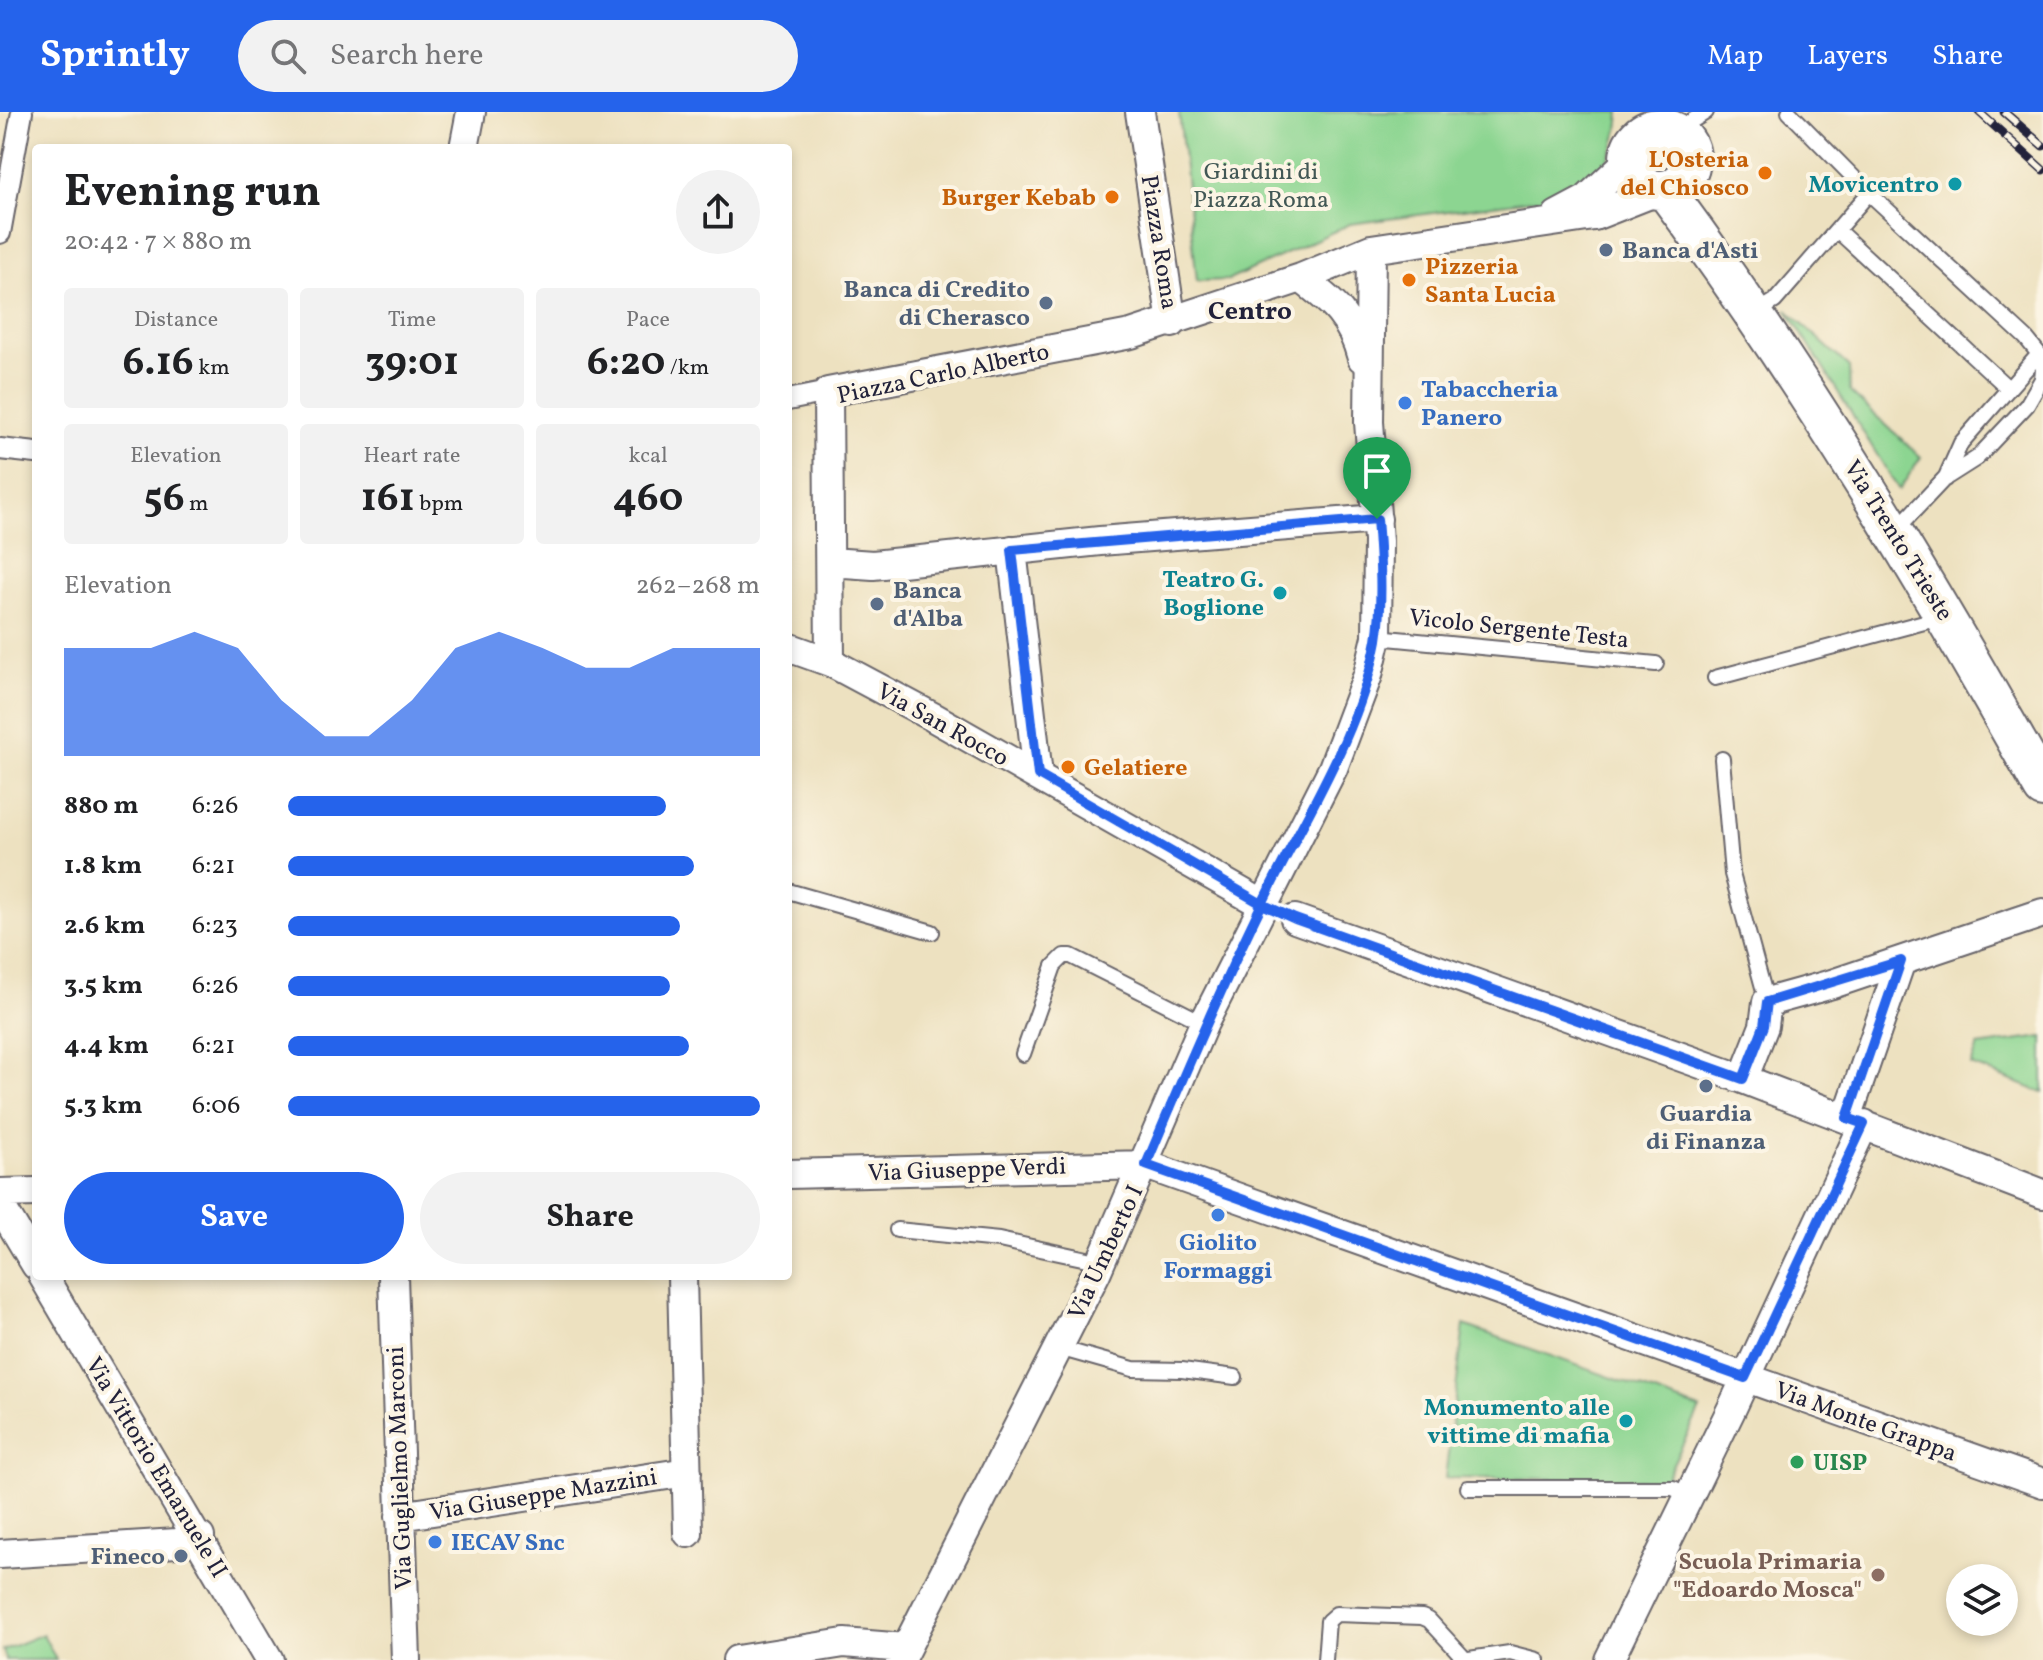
<!DOCTYPE html>
<html lang="en">
<head>
<meta charset="utf-8">
<style>
  :root { --surface:#fff; --page:#f2f2f2; --text:#202124; --muted:#757577; --accent:#2563eb }
  body { margin:0; font-family:Vollkorn,serif; background:var(--page); color:var(--text); height:100vh; display:flex; flex-direction:column; font-size:30px; white-space:nowrap }
  * { box-sizing:border-box; margin:0 }
  p { font-size:26px; color:var(--muted) }
  .icon { flex:none; width:44px; height:44px; fill:none; stroke:currentColor; stroke-width:2; stroke-linecap:round; stroke-linejoin:round }
  .map { position:relative; flex:1; overflow:hidden }
  .drawer { position:absolute; left:32px; top:32px; width:760px; height:1136px; display:flex; flex-direction:column; background:var(--surface); border-radius:8px; box-shadow:0 4px 12px #0003 }
  .drawer>* { flex:none }
  .buttons { position:absolute; left:1946px; top:1452px; display:grid; gap:16px }
  .buttons a { display:grid; place-items:center; width:72px; height:72px; border-radius:50%; background:var(--surface); box-shadow:0 4px 12px #0003; font-size:40px }
  .pin { position:absolute; display:grid; place-items:center; width:68px; height:68px; color:#fff; margin:-82px -34px; border-radius:50% 50% 50% 0; rotate:-45deg; box-shadow:0 0 8px #0007 }
  .pin .icon { rotate:45deg }
  .round { display:grid; place-items:center; flex:none; width:84px; height:84px; border-radius:42px; background:var(--page) }
  .headline { display:flex; align-items:center; justify-content:space-between; height:136px; padding:0 32px }
  h1 { font-size:44px; font-weight:700; line-height:60px }
  .figures { display:grid; grid-template-columns:repeat(3,1fr); gap:12px; height:136px; padding:8px 32px }
  .figures div { display:grid; align-content:center; border-radius:8px; background:var(--page); text-align:center }
  .figures b { font-size:40px; font-weight:700 }
  .figures small { font-size:22px; font-weight:400 }
  .figures p { font-size:22px }
  .chart { height:224px; padding:16px 32px }
  .chart p { display:flex; justify-content:space-between }
  .chart svg { width:100%; height:144px; margin-top:8px; fill:var(--accent); opacity:.7 }
  .primary-button { display:flex; gap:16px; margin-top:auto; padding:16px 32px }
  .primary-button a { flex:1; height:92px; border-radius:48px; background:var(--accent); color:#fff; font-size:32px; font-weight:700; line-height:92px; text-align:center }
  .primary-button a+a { background:var(--page); color:var(--text) }
  ul { padding:0 32px; list-style:none; font-size:26px }
  li { display:grid; grid-template-columns:128px 96px 1fr; align-items:center; height:60px }
  li i { height:20px; border-radius:10px; background:var(--accent) }
  header { display:flex; align-items:center; gap:48px; box-sizing:border-box; height:112px; padding:0 40px; background:var(--accent); color:#fff }
  header strong { font-size:38px }
  nav { display:flex; gap:44px; margin-inline-start:auto; font-size:28px }
  .search { width:560px; height:72px; background:var(--page); display:flex; align-items:center; gap:20px; box-sizing:border-box; padding:0 28px; border-radius:44px; color:var(--muted); font-size:30px }
  .map>svg:first-child { display:block }
  .green { fill:#8cd591; stroke:#577c66; stroke-width:2 }
  .lines { fill:none; stroke-linecap:round; stroke-linejoin:round }
  .service-casing { stroke:#69656a; stroke-width:18 }
  .pedestrian-casing { stroke:#69656a; stroke-width:24 }
  .minor-casing { stroke:#69656a; stroke-width:32 }
  .secondary-casing { stroke:#69656a; stroke-width:42 }
  .service { stroke:#fff; stroke-width:14 }
  .pedestrian { stroke:#fff; stroke-width:20 }
  .minor { stroke:#fff; stroke-width:28 }
  .secondary { stroke:#fff; stroke-width:38 }
  .rail-casing { stroke:#22223b; stroke-width:9 }
  .rail { stroke:#fcf5e5; stroke-width:6; stroke-dasharray:18; stroke-linecap:butt }
  .route-casing { stroke:#fff; stroke-width:16 }
  .route { stroke:#2563eb; stroke-width:10 }
  .food-dot { fill:#e8710a; stroke:#fcf5e5; stroke-width:3 }
  .culture-dot { fill:#0f9aa8; stroke:#fcf5e5; stroke-width:3 }
  .service-dot { fill:#5c6f8a; stroke:#fcf5e5; stroke-width:3 }
  .shop-dot { fill:#3f7fe0; stroke:#fcf5e5; stroke-width:3 }
  .leisure-dot { fill:#2e9e5b; stroke:#fcf5e5; stroke-width:3 }
  .education-dot { fill:#8d6e63; stroke:#fcf5e5; stroke-width:3 }
  .labels { text-anchor:middle; stroke-width:8; stroke-linejoin:round; paint-order:stroke }
  .food-label { font-size:24px; font-weight:bold; fill:#c56008; stroke:#fcf5e5; text-anchor:end }
  .park-label { font-size:24px; fill:#425855; stroke:#fcf5e5 }
  .culture-label { font-size:24px; font-weight:bold; fill:#0d838f; stroke:#fcf5e5; text-anchor:end }
  .street-label { font-size:24px; fill:#22223b; stroke:#fcf5e5 }
  .service-label { font-size:24px; font-weight:bold; fill:#4e5e75; stroke:#fcf5e5; text-anchor:start }
  .shop-label { font-size:24px; font-weight:bold; fill:#366cbe; stroke:#fcf5e5; text-anchor:start }
  .leisure-label { font-size:24px; font-weight:bold; fill:#27864d; stroke:#fcf5e5; text-anchor:start }
  .education-label { font-size:24px; font-weight:bold; fill:#785e54; stroke:#fcf5e5; text-anchor:end }
  .neighbourhood-label { font-size:26px; font-weight:bold; fill:#22223b; stroke:#fcf5e5 }
</style>
</head>
<body>
<header>
<strong>Sprintly</strong>
<div class="search"><svg class="icon" aria-label="search" viewBox="0 0 24 24"><circle cx="10" cy="10" r="6"/><path d="M15 15l6 6"/></svg>Search here</div>
<nav><a>Map</a><a>Layers</a><a>Share</a></nav>
</header>
<div class="map">
<svg width="2043" height="1548" viewBox="0 0 2043 1548">
  <rect width="100%" height="100%" fill="#fcf5e5"/>
  <filter id="ink" filterUnits="userSpaceOnUse"><feTurbulence type="fractalNoise" baseFrequency=".0125" numOctaves="2"/><feDisplacementMap in="SourceGraphic" scale="16" xChannelSelector="R" yChannelSelector="G"/><feConvolveMatrix kernelMatrix="1 2 1 2 8 2 1 2 1" color-interpolation-filters="sRGB"/></filter>
  <filter id="wash" filterUnits="userSpaceOnUse"><feTurbulence type="fractalNoise" baseFrequency=".006" numOctaves="4" result="noise"/><feDisplacementMap in="SourceGraphic" scale="32" xChannelSelector="R" yChannelSelector="G"/><feGaussianBlur stdDeviation="1.8" result="paint"/><feColorMatrix in="noise" values="0 0 0 0 0 0 0 0 0 0 0 0 0 0 0 0 0 1.4 0 .05"/><feComposite in="paint" operator="in"/></filter>
  <g filter="url(#wash)">
    <rect width="100%" height="100%" fill="#ede1c0"/>
    <path class="green" d="M 1179,0 L 1620,0 C 1617,41 1605,64 1568,83 L 1350,112 L 1229,168 L 1197,169 Z
      M 1787,198 L 1849,255 L 1850,280 L 1921,345 L 1899,378 Z
      M 2043,925 L 2043,981 L 1971,953 L 1978,934 Z
      M 1464,1213 L 1700,1297 L 1665,1368 L 1445,1366 Z
      M 43,1522 L 56,1548 L 6,1548 L 3,1538 Z"/>
  </g>
  <g filter="url(#ink)">
    <g class="lines">
      <defs>
        <path id="service" d="M 1789,0 L 1869,81 L 2026,226 L 2039,242 L 2043,255
          M 1674,20 L 1706,0
          M 1837,118 L 2008,276
          M 1754,202 L 1775,189 L 1869,81
          M 1945,367 L 1961,331 L 2039,242
          M 1895,419 L 1944,367 L 1977,346 L 2027,293 L 2042,267 L 2043,257
          M 1377,525 L 1656,552
          M 1715,566 L 1943,505
          M 1722,647 L 1732,762 L 1767,890
          M 788,779 L 932,820
          M 1023,942 L 1054,854 L 1064,844 L 1071,844 L 1204,911
          M 897,1118 L 999,1128 L 1101,1150
          M 1059,1236 L 1133,1257 L 1182,1258 L 1235,1265
          M 1468,1376 L 1673,1376 L 1689,1383
          M 1325,1548 L 1328,1509 L 1336,1502 L 1422,1505 L 1429,1508 L 1463,1545
          M 1462,1548 L 1510,1541 L 1537,1548"/>
        <path id="pedestrian" d="M 0,121 L 22,0
          M 788,288 L 828,280
          M 0,337 L 36,341"/>
        <path id="minor" d="M 1140,0 L 1172,211
          M 464,36 L 471,0
          M 1557,103 L 1587,87 L 1628,49
          M 1301,166 C 1334,191 1351,205 1362,246
          M 1012,438 L 1038,663
          M 830,450 L 873,453 L 1100,429 L 1377,407
          M 788,535 L 830,550 L 933,605 L 1262,792
          M 830,550 L 828,280 L 1131,222 L 1301,166 L 1371,137 L 1594,104 L 1660,78
          M 1295,807 L 1743,967 L 2043,1082
          M 1743,967 L 1764,914 L 1767,890 L 1832,872 L 2043,801
          M 1847,1006 L 1901,849
          M 788,1062 L 1146,1053 L 2043,1371
          M 0,1081 L 36,1080
          M 0,1093 L 36,1153
          M 43,1164 L 269,1548
          M 393,1164 L 406,1548
          M 682,1164 L 688,1421
          M 400,1404 L 687,1360
          M 0,1442 L 177,1431 L 200,1425
          M 737,1548 L 844,1531 L 905,1536
          M 900,1548 L 1096,1161 L 1204,911 L 1333,656 L 1368,563 L 1377,525 L 1378,429 L 1369,310 L 1371,137
          M 1609,1548 L 1732,1296 L 1864,1012"/>
        <path id="secondary" d="M1629 47a31 31 0 1 1 62 0a31 31 0 1 1-62 0Z
          M 1665,78 C 1806,268 1927,470 2043,676"/>
      </defs>
      <use href="#service" class="service-casing"/>
      <use href="#pedestrian" class="pedestrian-casing"/>
      <use href="#minor" class="minor-casing"/>
      <use href="#secondary" class="secondary-casing"/>
      <use href="#service" class="service"/>
      <use href="#pedestrian" class="pedestrian"/>
      <use href="#minor" class="minor"/>
      <use href="#secondary" class="secondary"/>
      <defs>
        <path id="rail" d="M 1979,0 L 2043,58
          M 2004,0 L 2043,34"/>
      </defs>
      <use href="#rail" class="rail-casing"/>
      <use href="#rail" class="rail"/>
    </g>
  </g>
  <g class="lines" filter="url(#ink)">
    <defs>
      <path id="route" d="M 1377,407 C 1380,444 1383,490 1377,528 C 1359,625 1301,710 1259,798 C 1218,882 1182,967 1146,1053 L 1745,1266 L 1864,1012 L 1847,1006 L 1901,849 L 1767,890 L 1764,914 L 1743,967 L 1295,807 L 1262,792 L 1038,663 L 1012,438 L 1377,407"/>
    </defs>
    <use href="#route" class="route-casing"/>
    <use href="#route" class="route"/>
  </g>
  <g class="food-dot">
    <circle cx="1765" cy="61" r="8"/>
    <circle cx="1112" cy="85" r="8"/>
    <circle cx="1409" cy="168" r="8"/>
    <circle cx="1068" cy="655" r="8"/>
  </g>
  <g class="culture-dot">
    <circle cx="1955" cy="72" r="8"/>
    <circle cx="1280" cy="481" r="8"/>
    <circle cx="1626" cy="1309" r="8"/>
  </g>
  <g class="service-dot">
    <circle cx="1606" cy="138" r="8"/>
    <circle cx="1046" cy="191" r="8"/>
    <circle cx="877" cy="492" r="8"/>
    <circle cx="1706" cy="974" r="8"/>
    <circle cx="181" cy="1444" r="8"/>
  </g>
  <g class="shop-dot">
    <circle cx="1405" cy="291" r="8"/>
    <circle cx="1218" cy="1103" r="8"/>
    <circle cx="435" cy="1430" r="8"/>
  </g>
  <circle class="leisure-dot" cx="1797" cy="1350" r="8"/>
  <circle class="education-dot" cx="1878" cy="1463" r="8"/>
  <g class="labels">
    <g class="food-label">
      <text x="1749" y="55">L'Osteria<tspan x="1749" dy="28">del Chiosco</tspan></text>
      <text x="1096" y="93">Burger Kebab</text>
      <text x="1425" y="162" text-anchor="start">Pizzeria<tspan x="1425" dy="28">Santa Lucia</tspan></text>
      <text x="1084" y="663" text-anchor="start">Gelatiere</text>
    </g>
    <g class="park-label">
      <text x="1261" y="67">Giardini di<tspan x="1261" dy="28">Piazza Roma</tspan></text>
    </g>
    <g class="culture-label">
      <text x="1939" y="80">Movicentro</text>
      <text x="1264" y="475">Teatro G.<tspan x="1264" dy="28">Boglione</tspan></text>
      <text x="1610" y="1303">Monumento alle<tspan x="1610" dy="28">vittime di mafia</tspan></text>
    </g>
    <g class="street-label">
      <text transform="translate(1160 130) rotate(81)" y="8">Piazza Roma</text>
      <text transform="translate(943 261) rotate(-12)" y="8">Piazza Carlo Alberto</text>
      <text transform="translate(1899 428) rotate(58)" y="8">Via Trento Trieste</text>
      <text transform="translate(1519 516) rotate(6)" y="8">Vicolo Sergente Testa</text>
      <text transform="translate(943 612) rotate(29)" y="8">Via San Rocco</text>
      <text transform="translate(967 1057) rotate(-2)" y="8">Via Giuseppe Verdi</text>
      <text transform="translate(1105 1140) rotate(-65)" y="8">Via Umberto I</text>
      <text transform="translate(1866 1309) rotate(20)" y="8">Via Monte Grappa</text>
      <text transform="translate(157 1355) rotate(59)" y="8">Via Vittorio Emanuele II</text>
      <text transform="translate(399 1356) rotate(-92)" y="8">Via Guglielmo Marconi</text>
      <text transform="translate(543 1382) rotate(-9)" y="8">Via Giuseppe Mazzini</text>
    </g>
    <g class="service-label">
      <text x="1622" y="146">Banca d'Asti</text>
      <text x="1030" y="185" text-anchor="end">Banca di Credito<tspan x="1030" dy="28">di Cherasco</tspan></text>
      <text x="893" y="486">Banca<tspan x="893" dy="28">d'Alba</tspan></text>
      <text x="1706" y="1009" text-anchor="middle">Guardia<tspan x="1706" dy="28">di Finanza</tspan></text>
      <text x="165" y="1452" text-anchor="end">Fineco</text>
    </g>
    <g class="shop-label">
      <text x="1421" y="285">Tabaccheria<tspan x="1421" dy="28">Panero</tspan></text>
      <text x="1218" y="1138" text-anchor="middle">Giolito<tspan x="1218" dy="28">Formaggi</tspan></text>
      <text x="451" y="1438">IECAV Snc</text>
    </g>
    <g class="leisure-label">
      <text x="1813" y="1358">UISP</text>
    </g>
    <g class="education-label">
      <text x="1862" y="1457">Scuola Primaria<tspan x="1862" dy="28">"Edoardo Mosca"</tspan></text>
    </g>
    <g class="neighbourhood-label">
      <text x="1250" y="207">Centro</text>
    </g>
  </g>
</svg>
<div class="buttons">
<a><svg class="icon" aria-label="layers" viewBox="0 0 24 24"><path d="M12 4l9 5-9 5-9-5zM3 14l9 5 9-5"/></svg></a>
</div>
<div class="pin" style="left:1377px;top:407px;background:#1e9e55"><svg class="icon" aria-label="arrive" viewBox="0 0 24 24"><path d="M6 21V4h12l-3 4 3 4H6"/></svg></div>
<section class="drawer">
<div class="headline"><div><h1>Evening run</h1><p>20:42 · 7 × 880 m</p></div><a class="round"><svg class="icon" aria-label="share" viewBox="0 0 24 24"><path d="M12 15V3M7 8l5-5 5 5M5 13v7h14v-7"/></svg></a></div>
<div class="figures">
<div><p>Distance</p><b>6.16<small> km</small></b></div>
<div><p>Time</p><b>39:01</b></div>
<div><p>Pace</p><b>6:20<small> /km</small></b></div>
</div>
<div class="figures">
<div><p>Elevation</p><b>56<small> m</small></b></div>
<div><p>Heart rate</p><b>161<small> bpm</small></b></div>
<div><p>kcal</p><b>460</b></div>
</div>
<div class="chart"><p><span>Elevation</span>262–268 m</p>
<svg viewBox="0 0 160 44" preserveAspectRatio="none"><path d="M0 44V11L10 11L20 11L30 6L40 11L50 27L60 38L70 38L80 27L90 11L100 6L110 11L120 17L130 17L140 11L150 11L160 11V44z"/></svg>
</div>
<ul>
<li><b>880 m</b>6:26<i style="width:80%"></i></li>
<li><b>1.8 km</b>6:21<i style="width:86%"></i></li>
<li><b>2.6 km</b>6:23<i style="width:83%"></i></li>
<li><b>3.5 km</b>6:26<i style="width:81%"></i></li>
<li><b>4.4 km</b>6:21<i style="width:85%"></i></li>
<li><b>5.3 km</b>6:06<i style="width:100%"></i></li>
</ul>
<div class="primary-button"><a>Save</a><a>Share</a></div>
</section>
</div>
</body>
</html>
